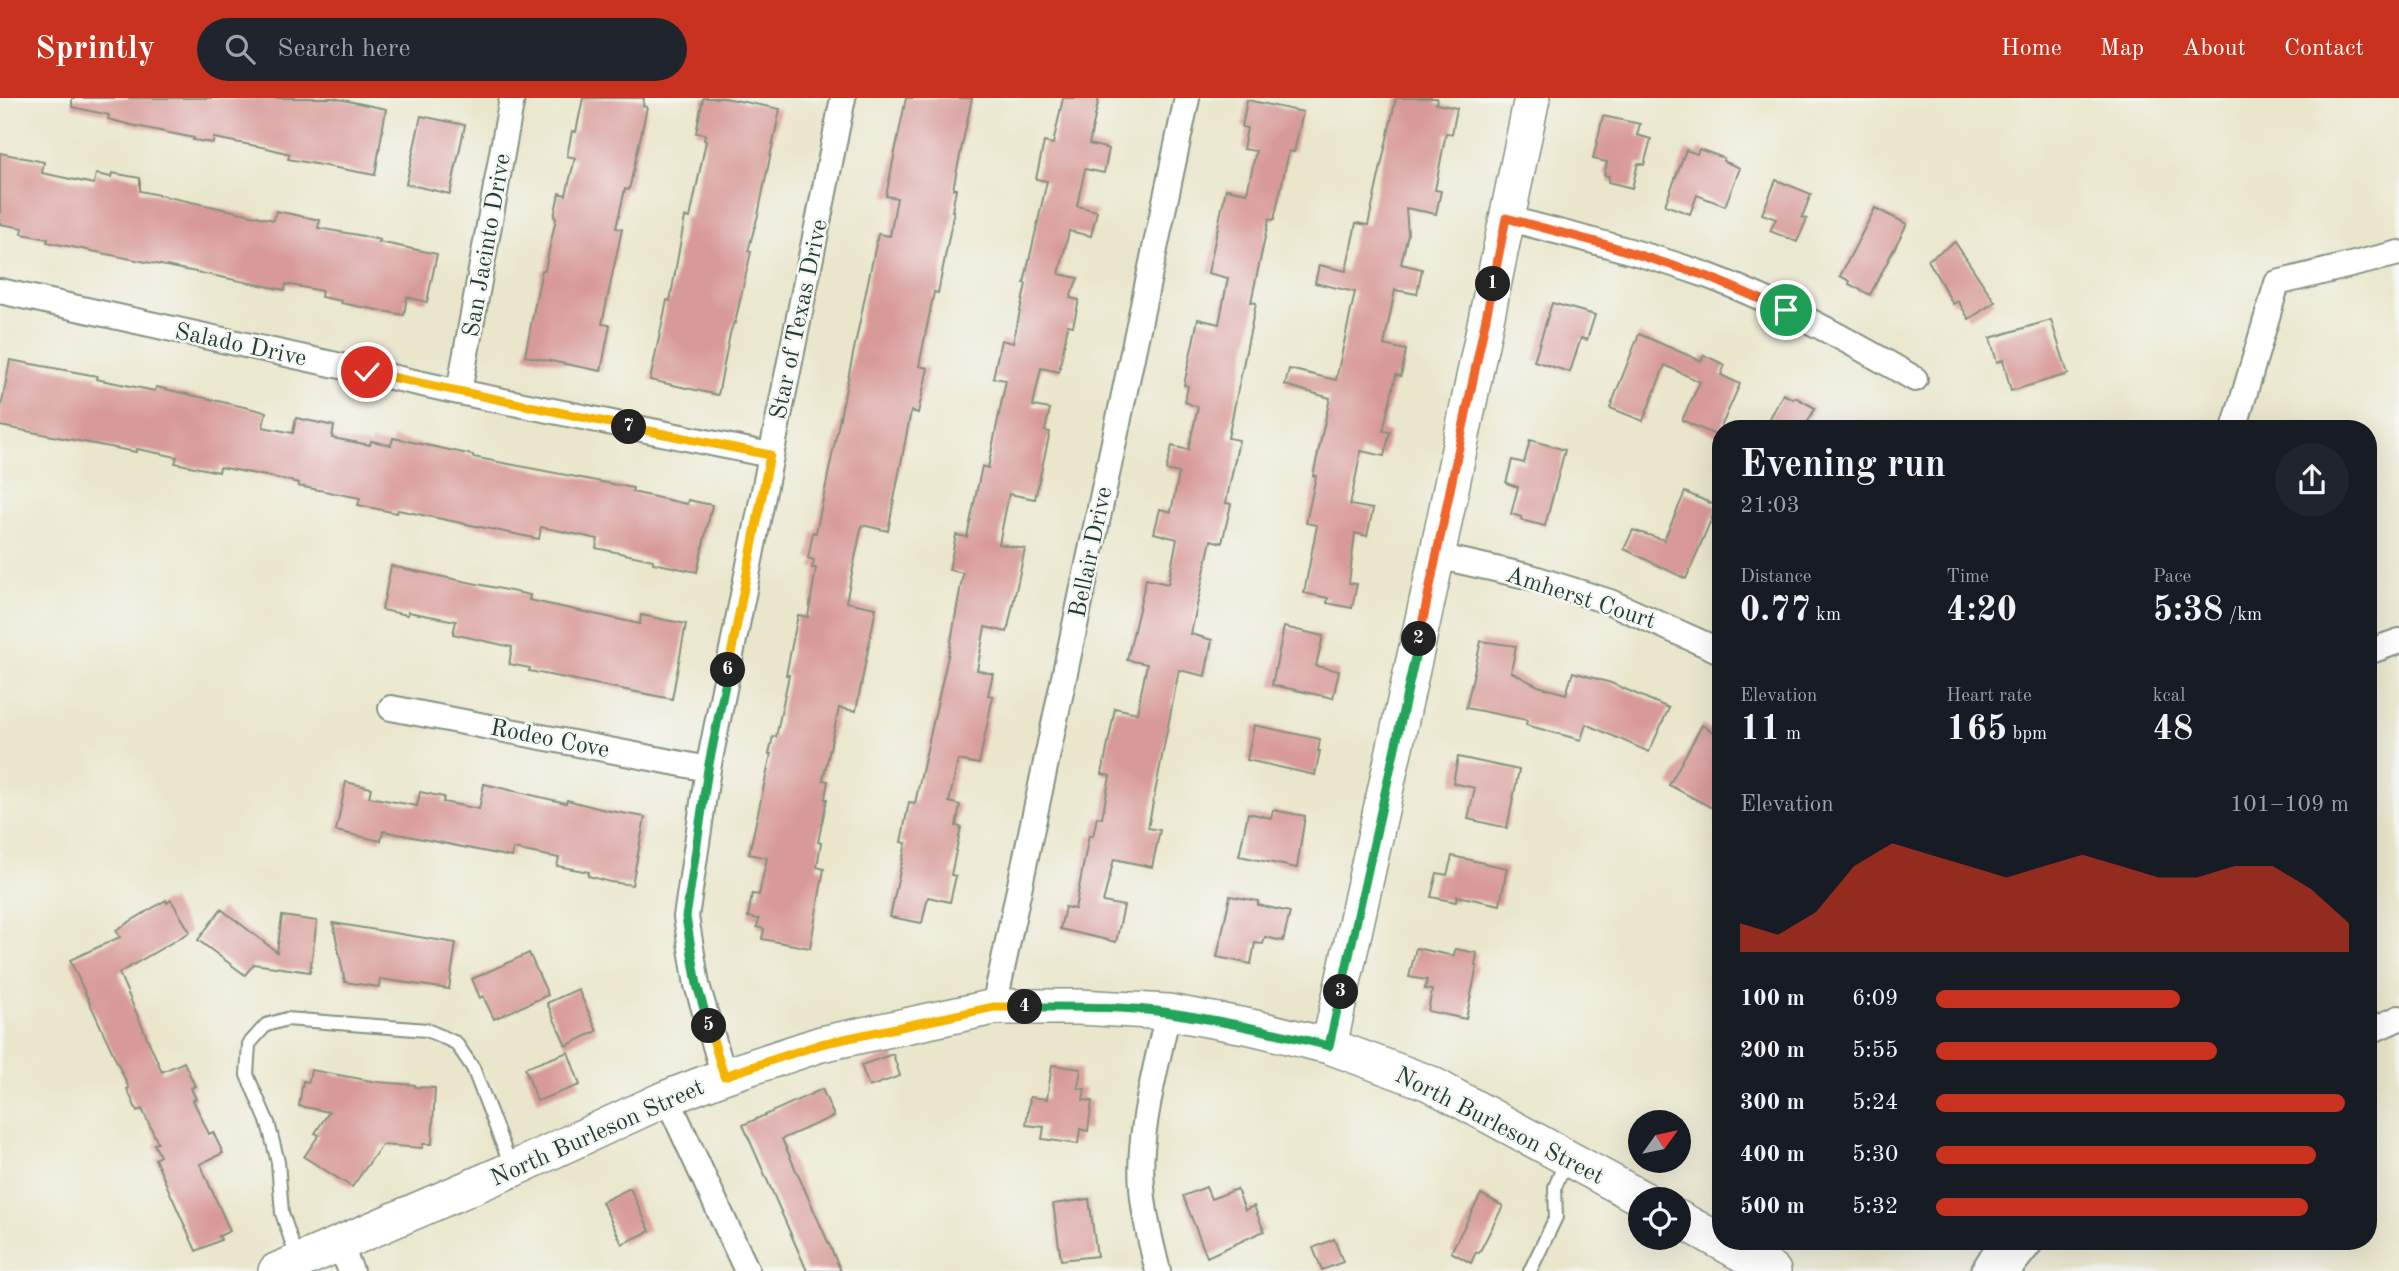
<!DOCTYPE html>
<html lang="en">
<head>
<meta charset="utf-8">
<style>
  :root { --surface:#171b24; --page:#20242c; --text:#f1f3f6; --muted:#9ea1a6; --accent:#c8321e }
  body { margin:0; font-family:"Old Standard TT",serif; background:var(--page); color:var(--text); height:100vh; display:flex; flex-direction:column; font-size:26px; white-space:nowrap }
  * { box-sizing:border-box; margin:0 }
  p { font-size:23px; color:var(--muted) }
  .icon { flex:none; width:38px; height:38px; fill:none; stroke:currentColor; stroke-width:2; stroke-linecap:round; stroke-linejoin:round }
  .map { position:relative; flex:1; overflow:hidden }
  .panel { position:absolute; left:1712px; top:322px; width:665px; height:830px; display:flex; flex-direction:column; background:var(--surface); border-radius:28px; box-shadow:0 7px 28px #0002 }
  .panel>* { flex:none }
  .needle { width:46px; rotate:57deg }
  .tools { position:absolute; left:1628px; top:1012px; display:grid; gap:14px }
  .tools a { display:grid; place-items:center; width:63px; height:63px; border-radius:50%; background:var(--surface); box-shadow:0 7px 28px #0002; font-size:35px }
  .pin { position:absolute; display:grid; place-items:center; width:60px; height:60px; color:#fff; margin:-30px; border:4px solid #fff; border-radius:50%; box-shadow:0 2px 7px #0007 }
  .km { position:absolute; width:35px; height:35px; margin:-18px; border-radius:50%; background:#222; color:#fff; font-size:19px; line-height:35px; text-align:center }
  .round { display:grid; place-items:center; flex:none; width:74px; height:74px; border-radius:37px; background:var(--page) }
  .overview { display:flex; align-items:center; justify-content:space-between; height:119px; padding:0 28px }
  h1 { font-size:38px; font-weight:700; line-height:52px }
  .metrics { display:grid; grid-template-columns:repeat(3,1fr); gap:10px; height:119px; padding:7px 28px }
  .metrics div { display:grid; align-content:center }
  .metrics b { font-size:35px; font-weight:700 }
  .metrics small { font-size:19px; font-weight:400 }
  .metrics p { font-size:19px }
  .chart { height:196px; padding:14px 28px }
  .chart p { display:flex; justify-content:space-between }
  .chart svg { width:100%; height:126px; margin-top:7px; fill:var(--accent); opacity:.7 }
  ul { padding:0 28px; list-style:none; font-size:23px }
  li { display:grid; grid-template-columns:112px 84px 1fr; align-items:center; height:52px }
  li i { height:18px; border-radius:9px; background:var(--accent) }
  header { display:flex; align-items:center; gap:42px; box-sizing:border-box; height:98px; padding:0 35px; background:var(--accent); color:#fff }
  header strong { font-size:33px }
  nav { display:flex; gap:38px; margin-inline-start:auto; font-size:24px }
  .search { width:490px; height:63px; background:var(--page); display:flex; align-items:center; gap:18px; box-sizing:border-box; padding:0 24px; border-radius:38px; color:var(--muted); font-size:26px }
  .map>svg:first-child { display:block }
  .building { fill:#d89a99 }
  .lines { fill:none; stroke-linecap:round; stroke-linejoin:round }
  .lane-casing { stroke:#849280; stroke-width:16 }
  .street-casing { stroke:#849280; stroke-width:28 }
  .secondary-casing { stroke:#849280; stroke-width:38 }
  .lane { stroke:#fff; stroke-width:12 }
  .street { stroke:#fff; stroke-width:24 }
  .secondary { stroke:#fff; stroke-width:35 }
  .rail { stroke:#1f3d34; stroke-width:5; stroke-dasharray:10 5; stroke-linecap:butt }
  .split-1-casing { stroke:#fff; stroke-width:14 }
  .split-2-casing { stroke:#fff; stroke-width:14 }
  .split-3-casing { stroke:#fff; stroke-width:14 }
  .split-4-casing { stroke:#fff; stroke-width:14 }
  .split-5-casing { stroke:#fff; stroke-width:14 }
  .split-6-casing { stroke:#fff; stroke-width:14 }
  .split-7-casing { stroke:#fff; stroke-width:14 }
  .split-8-casing { stroke:#fff; stroke-width:14 }
  .split-1 { stroke:#f0652b; stroke-width:9 }
  .split-2 { stroke:#f0652b; stroke-width:9 }
  .split-3 { stroke:#22a559; stroke-width:9 }
  .split-4 { stroke:#22a559; stroke-width:9 }
  .split-5 { stroke:#f5b400; stroke-width:9 }
  .split-6 { stroke:#22a559; stroke-width:9 }
  .split-7 { stroke:#f5b400; stroke-width:9 }
  .split-8 { stroke:#f5b400; stroke-width:9 }
  .labels { text-anchor:middle; stroke-width:5; stroke-linejoin:round; paint-order:stroke }
  .street-label { font-size:24px; fill:#1f3d34; stroke:#f6f6f2 }
</style>
</head>
<body>
<header>
<strong>Sprintly</strong>
<div class="search"><svg class="icon" aria-label="search" viewBox="0 0 24 24"><circle cx="10" cy="10" r="6"/><path d="M15 15l6 6"/></svg>Search here</div>
<nav><a>Home</a><a>Map</a><a>About</a><a>Contact</a></nav>
</header>
<div class="map">
<svg width="2399" height="1173" viewBox="0 0 2399 1173">
  <rect width="100%" height="100%" fill="#f6f6f2"/>
  <filter id="ink" filterUnits="userSpaceOnUse"><feTurbulence type="fractalNoise" baseFrequency=".0143" numOctaves="2"/><feDisplacementMap in="SourceGraphic" scale="14" xChannelSelector="R" yChannelSelector="G"/><feConvolveMatrix kernelMatrix="1 2 1 2 8 2 1 2 1" color-interpolation-filters="sRGB"/></filter>
  <filter id="wash" filterUnits="userSpaceOnUse"><feTurbulence type="fractalNoise" baseFrequency=".00686" numOctaves="4" result="noise"/><feDisplacementMap in="SourceGraphic" scale="28" xChannelSelector="R" yChannelSelector="G"/><feGaussianBlur stdDeviation="1.57" result="paint"/><feColorMatrix in="noise" values="0 0 0 0 0 0 0 0 0 0 0 0 0 0 0 0 0 1.4 0 .05"/><feComposite in="paint" operator="in"/></filter>
  <g filter="url(#wash)">
    <rect width="100%" height="100%" fill="#eae6cc"/>
    <g id="blocks">
      <path class="building" d="M 72,0 L 334,0 L 386,11 L 375,77 L 288,61 L 290,56 L 267,50 L 214,40 L 213,45 L 193,42 L 194,40 L 131,27 L 108,21 L 109,17 L 72,9 Z
        M 583,0 L 644,0 L 643,8 L 647,9 L 631,83 L 629,92 L 625,91 L 616,130 L 622,131 L 602,226 L 610,227 L 601,273 L 525,258 L 537,196 L 542,172 L 545,172 L 556,120 L 554,119 L 559,95 L 566,97 L 575,60 L 567,58 L 572,33 L 576,34 Z
        M 703,0 L 725,0 L 780,11 L 758,117 L 748,153 L 751,154 L 735,225 L 734,224 L 730,236 L 718,297 L 650,282 L 667,202 L 670,203 L 685,119 L 690,120 L 706,43 L 704,42 L 705,36 L 696,35 Z
        M 906,0 L 972,0 L 953,91 L 956,91 L 952,113 L 954,113 L 938,195 L 934,194 L 919,268 L 928,270 L 918,315 L 911,313 L 888,433 L 862,427 L 846,504 L 876,510 L 856,613 L 839,610 L 823,682 L 828,683 L 825,701 L 827,701 L 818,744 L 821,745 L 817,769 L 824,771 L 810,850 L 762,841 L 764,831 L 757,829 L 759,821 L 748,819 L 752,796 L 759,797 L 767,760 L 749,756 L 771,656 L 769,656 L 773,638 L 776,639 L 789,577 L 786,577 L 798,517 L 808,519 L 816,470 L 812,470 L 814,462 L 808,460 L 813,434 L 816,435 L 878,136 L 890,138 L 897,100 L 886,98 Z
        M 1063,0 L 1099,0 L 1089,46 L 1109,51 L 1104,75 L 1085,71 L 1077,108 L 1097,113 L 1091,138 L 1069,133 L 1059,176 L 1078,180 L 1070,200 L 1079,202 L 1073,228 L 1068,227 L 1059,274 L 1041,270 L 1033,308 L 1050,311 L 1045,333 L 1050,334 L 1035,401 L 1009,396 L 999,446 L 1025,451 L 1007,534 L 985,529 L 977,572 L 993,576 L 988,597 L 993,598 L 979,666 L 958,662 L 949,704 L 960,707 L 956,728 L 961,729 L 951,777 L 956,778 L 950,804 L 928,799 L 922,825 L 890,819 L 906,745 L 901,744 L 909,704 L 915,705 L 950,549 L 963,475 L 949,472 L 956,437 L 967,439 L 982,368 L 988,370 L 1006,282 L 993,280 L 1001,242 L 1013,245 L 1026,186 L 1024,185 L 1047,83 L 1036,81 L 1044,44 L 1053,46 Z
        M 1396,0 L 1437,0 L 1436,6 L 1457,10 L 1452,36 L 1446,35 L 1435,92 L 1441,93 L 1436,116 L 1406,110 L 1408,136 L 1401,166 L 1422,171 L 1417,196 L 1395,192 L 1384,247 L 1406,252 L 1401,278 L 1396,277 L 1383,333 L 1390,334 L 1384,358 L 1361,353 L 1350,407 L 1373,411 L 1367,438 L 1355,435 L 1349,485 L 1357,486 L 1352,510 L 1327,505 L 1328,500 L 1304,495 L 1317,427 L 1306,425 L 1316,378 L 1313,378 L 1330,300 L 1285,287 L 1289,271 L 1336,282 L 1355,194 L 1315,185 L 1319,167 L 1346,173 L 1356,125 L 1368,127 Z
        M 1247,2 L 1303,14 L 1294,54 L 1289,53 L 1274,122 L 1269,121 L 1251,204 L 1256,205 L 1228,340 L 1239,342 L 1226,405 L 1231,406 L 1222,445 L 1211,442 L 1191,536 L 1212,542 L 1205,578 L 1179,572 L 1148,730 L 1160,732 L 1152,769 L 1114,761 L 1103,804 L 1124,808 L 1116,844 L 1060,831 L 1065,809 L 1075,811 L 1089,737 L 1093,738 L 1097,719 L 1102,720 L 1110,678 L 1102,676 L 1115,610 L 1137,615 L 1147,566 L 1127,562 L 1146,481 L 1168,486 L 1177,441 L 1154,435 L 1160,411 L 1171,414 L 1179,375 L 1166,372 L 1172,348 L 1188,352 L 1198,309 L 1185,304 L 1188,288 L 1184,287 L 1198,221 L 1219,226 L 1228,180 L 1208,175 L 1226,91 L 1247,95 L 1256,53 L 1243,51 L 1247,30 L 1242,29 Z
        M 421,18 L 465,27 L 450,96 L 406,86 Z
        M 1603,18 L 1640,26 L 1637,37 L 1651,41 L 1644,67 L 1638,65 L 1632,90 L 1608,84 L 1609,78 L 1604,77 L 1607,64 L 1593,61 Z
        M 1699,51 L 1724,60 L 1723,63 L 1740,70 L 1725,108 L 1697,97 L 1690,116 L 1665,107 L 1686,52 L 1697,56 Z
        M 0,55 L 44,64 L 42,75 L 94,86 L 96,76 L 111,79 L 112,75 L 140,80 L 140,93 L 274,122 L 276,113 L 320,122 L 318,130 L 358,137 L 380,142 L 379,144 L 437,156 L 427,204 L 407,199 L 404,217 L 341,205 L 342,203 L 321,199 L 322,193 L 286,186 L 285,192 L 47,144 L 48,141 L 22,136 L 23,130 L 0,126 Z
        M 1776,82 L 1811,96 L 1802,119 L 1807,121 L 1797,144 L 1770,133 L 1776,121 L 1762,116 Z
        M 1875,110 L 1907,126 L 1870,197 L 1849,186 L 1850,183 L 1840,178 Z
        M 1955,144 L 1995,204 L 1969,221 L 1958,203 L 1953,206 L 1928,162 Z
        M 1552,205 L 1595,217 L 1587,242 L 1581,240 L 1570,274 L 1534,263 Z
        M 2051,222 L 2068,276 L 2011,293 L 2003,262 L 1997,264 L 1990,240 Z
        M 1639,236 L 1701,263 L 1704,257 L 1725,267 L 1721,277 L 1740,286 L 1717,338 L 1682,322 L 1700,284 L 1665,267 L 1643,323 L 1610,310 Z
        M 10,262 L 97,278 L 96,281 L 155,293 L 156,289 L 266,314 L 263,329 L 293,335 L 296,320 L 334,328 L 332,340 L 370,347 L 371,343 L 391,347 L 393,340 L 473,357 L 473,359 L 633,390 L 632,394 L 687,406 L 688,402 L 712,407 L 697,474 L 653,465 L 653,462 L 596,450 L 598,441 L 541,429 L 539,441 L 398,412 L 397,415 L 358,407 L 360,400 L 298,388 L 299,385 L 276,380 L 220,369 L 219,374 L 175,365 L 177,359 L 137,351 L 136,354 L 0,328 L 0,315 Z
        M 1783,296 L 1793,301 L 1795,299 L 1815,310 L 1804,331 L 1764,331 Z
        M 1530,342 L 1565,352 L 1545,428 L 1521,422 L 1522,419 L 1511,416 L 1518,389 L 1506,385 L 1512,362 L 1524,365 Z
        M 1685,394 L 1717,408 L 1686,481 L 1624,451 L 1633,432 L 1664,442 Z
        M 391,468 L 530,497 L 529,502 L 640,526 L 641,517 L 686,526 L 672,601 L 529,573 L 530,570 L 509,566 L 512,549 L 453,536 L 456,523 L 408,514 L 408,517 L 382,512 Z
        M 1284,529 L 1323,538 L 1316,568 L 1339,573 L 1333,600 L 1272,587 Z
        M 1481,543 L 1516,548 L 1511,574 L 1538,588 L 1566,596 L 1573,574 L 1611,585 L 1669,610 L 1649,654 L 1586,626 L 1581,642 L 1526,627 L 1527,622 L 1466,610 Z
        M 1254,627 L 1320,641 L 1318,653 L 1320,653 L 1315,677 L 1247,662 Z
        M 1702,627 L 1720,638 L 1720,700 L 1714,711 L 1669,687 Z
        M 1458,659 L 1519,672 L 1507,730 L 1468,721 L 1475,690 L 1453,685 Z
        M 346,684 L 371,690 L 369,699 L 417,708 L 420,694 L 444,699 L 443,704 L 479,711 L 484,686 L 566,705 L 567,702 L 605,712 L 645,719 L 632,787 L 610,784 L 588,778 L 589,774 L 557,768 L 559,760 L 513,751 L 512,759 L 383,733 L 381,743 L 336,733 Z
        M 1273,712 L 1305,718 L 1297,770 L 1239,758 L 1248,715 L 1271,720 Z
        M 1452,758 L 1507,770 L 1500,807 L 1457,798 L 1456,804 L 1431,799 L 1437,775 L 1447,777 Z
        M 1230,798 L 1258,803 L 1258,807 L 1290,814 L 1283,843 L 1265,839 L 1263,846 L 1255,845 L 1251,866 L 1217,859 Z
        M 166,802 L 167,805 L 171,802 L 190,834 L 119,875 L 162,974 L 184,964 L 195,988 L 191,990 L 196,1001 L 193,1002 L 209,1036 L 213,1034 L 223,1055 L 200,1066 L 230,1133 L 219,1138 L 221,1142 L 196,1153 L 155,1061 L 160,1058 L 154,1046 L 158,1045 L 142,1011 L 137,1013 L 127,991 L 129,990 L 70,862 L 120,839 L 116,832 Z
        M 221,811 L 277,854 L 282,818 L 317,823 L 310,874 L 254,866 L 245,877 L 198,842 Z
        M 333,825 L 456,845 L 449,891 L 380,881 L 379,889 L 345,884 Z
        M 1416,850 L 1454,858 L 1455,851 L 1477,855 L 1475,868 L 1477,868 L 1466,921 L 1428,913 L 1432,892 L 1425,891 L 1427,882 L 1409,879 Z
        M 529,855 L 548,897 L 494,921 L 483,898 L 480,900 L 472,881 Z
        M 578,891 L 597,933 L 566,948 L 547,905 Z
        M 568,954 L 580,987 L 537,1003 L 525,970 Z
        M 893,956 L 900,978 L 869,989 L 861,967 Z
        M 1052,967 L 1081,971 L 1078,990 L 1085,991 L 1083,1002 L 1092,1003 L 1088,1033 L 1080,1031 L 1078,1046 L 1042,1041 L 1044,1029 L 1026,1027 L 1030,999 L 1047,1001 Z
        M 311,972 L 377,984 L 415,987 L 415,989 L 435,990 L 432,1046 L 423,1046 L 422,1050 L 382,1047 L 352,1089 L 304,1059 L 319,1037 L 315,1035 L 329,1014 L 299,1008 L 303,983 L 309,984 Z
        M 822,991 L 834,1018 L 782,1041 L 841,1173 L 807,1173 L 743,1027 Z
        M 1206,1089 L 1211,1101 L 1237,1091 L 1245,1112 L 1254,1108 L 1264,1133 L 1207,1159 L 1183,1098 Z
        M 630,1090 L 650,1133 L 622,1146 L 602,1104 Z
        M 1481,1096 L 1503,1108 L 1479,1155 L 1476,1154 L 1471,1165 L 1451,1154 Z
        M 1089,1101 L 1097,1158 L 1061,1162 L 1053,1106 Z
        M 1334,1141 L 1343,1164 L 1322,1172 L 1313,1150 Z"/>
    </g>
  </g>
  <g filter="url(#ink)">
    <use href="#blocks" fill-opacity="0" stroke="#849280" stroke-width="2"/>
    <g class="lines">
      <defs>
        <path id="lane" d="M 297,1160 L 282,1115 L 278,1064 L 268,1025 L 247,977 L 249,946 L 266,927 L 287,921 L 427,932 L 456,945 L 473,970 L 511,1068
          M 1530,1173 L 1556,1119 L 1555,1089 L 1566,1062"/>
        <path id="street" d="M 1506,120 C 1573,138 1641,154 1706,177 C 1778,204 1848,242 1915,281
          M 0,193 L 459,294 L 770,357
          M 459,294 L 512,0
          M 2234,331 L 2277,185 L 2399,155
          M 1437,458 L 1531,479 L 1610,504 L 1720,553
          M 2368,554 L 2399,543
          M 391,610 L 708,671
          M 994,909 L 1187,0
          M 2368,934 L 2399,920
          M 724,978 L 697,887 L 686,819 L 708,671 L 843,0
          M 667,1000 L 747,1173
          M 339,1145 L 351,1173
          M 1158,1173 C 1151,1145 1144,1118 1142,1089 C 1137,1035 1157,967 1168,914
          M 1983,1173 L 2002,1143
          M 2008,1173 L 2032,1143"/>
        <path id="secondary" d="M 1329,948 L 1437,458 L 1532,0
          M 1678,1120 L 1773,1173
          M 276,1173 L 513,1071 L 667,1000 L 724,978 L 821,946 L 994,909 L 1079,909 L 1168,914 L 1251,929 L 1329,948 L 1429,985 L 1643,1101"/>
      </defs>
      <use href="#lane" class="lane-casing"/>
      <use href="#street" class="street-casing"/>
      <use href="#secondary" class="secondary-casing"/>
      <use href="#lane" class="lane"/>
      <use href="#street" class="street"/>
      <use href="#secondary" class="secondary"/>
      <path class="rail" d="M 2396,1173 L 2399,1172"/>
    </g>
  </g>
  <g class="lines" filter="url(#ink)">
    <defs>
      <path id="split-1" d="M 1493,186 L 1506,120 L 1604,146 L 1706,178 L 1786,212"/>
      <path id="split-2" d="M 1419,541 L 1493,186"/>
      <path id="split-3" d="M 1341,894 L 1419,541"/>
      <path id="split-4" d="M 1025,909 C 1073,909 1123,908 1171,915 C 1224,923 1277,935 1329,948 L 1341,894"/>
      <path id="split-5" d="M 709,928 L 724,978 L 821,946 L 994,909 L 1025,909"/>
      <path id="split-6" d="M 709,928 L 697,887 L 686,819 L 708,671 L 728,572"/>
      <path id="split-7" d="M 629,329 L 770,357 L 728,572"/>
      <path id="split-8" d="M 367,274 L 629,329"/>
    </defs>
    <use href="#split-1" class="split-1-casing"/>
    <use href="#split-2" class="split-2-casing"/>
    <use href="#split-3" class="split-3-casing"/>
    <use href="#split-4" class="split-4-casing"/>
    <use href="#split-5" class="split-5-casing"/>
    <use href="#split-6" class="split-6-casing"/>
    <use href="#split-7" class="split-7-casing"/>
    <use href="#split-8" class="split-8-casing"/>
    <use href="#split-1" class="split-1"/>
    <use href="#split-2" class="split-2"/>
    <use href="#split-3" class="split-3"/>
    <use href="#split-4" class="split-4"/>
    <use href="#split-5" class="split-5"/>
    <use href="#split-6" class="split-6"/>
    <use href="#split-7" class="split-7"/>
    <use href="#split-8" class="split-8"/>
  </g>
  <g class="labels">
    <g class="street-label">
      <text transform="translate(486 147) rotate(-80)" y="8">San Jacinto Drive</text>
      <text transform="translate(798 221) rotate(-78)" y="8">Star of Texas Drive</text>
      <text transform="translate(241 246) rotate(12)" y="8">Salado Drive</text>
      <text transform="translate(1090 454) rotate(-78)" y="8">Bellair Drive</text>
      <text transform="translate(1581 499) rotate(18)" y="8">Amherst Court</text>
      <text transform="translate(550 640) rotate(11)" y="8">Rodeo Cove</text>
      <text transform="translate(1500 1027) rotate(27)" y="8">North Burleson Street</text>
      <text transform="translate(597 1034) rotate(-24)" y="8">North Burleson Street</text>
    </g>
  </g>
</svg>
<div class="tools">
<a><svg class="needle" viewBox="-14 -14 28 28"><path d="M0-13l5 13h-10z" fill="#e53935"/><path d="M0 13l5-13h-10z" fill="#9ea1a6"/></svg></a>
<a><svg class="icon" aria-label="locate" viewBox="0 0 24 24"><circle cx="12" cy="12" r="6"/><path d="M12 2v4M12 18v4M2 12h4M18 12h4"/></svg></a>
</div>
<div class="pin" style="left:1786px;top:212px;background:#1e9e55"><svg class="icon" aria-label="arrive" viewBox="0 0 24 24"><path d="M6 21V4h12l-3 4 3 4H6"/></svg></div>
<div class="pin" style="left:367px;top:274px;background:#d93025"><svg class="icon" aria-label="check" viewBox="0 0 24 24"><path d="M5 12l5 5 9-10"/></svg></div>
<b class="km" style="left:1493px;top:186px">1</b>
<b class="km" style="left:1419px;top:541px">2</b>
<b class="km" style="left:1341px;top:894px">3</b>
<b class="km" style="left:1025px;top:909px">4</b>
<b class="km" style="left:709px;top:928px">5</b>
<b class="km" style="left:728px;top:572px">6</b>
<b class="km" style="left:629px;top:329px">7</b>
<section class="panel">
<div class="overview"><div><h1>Evening run</h1><p>21:03</p></div><a class="round"><svg class="icon" aria-label="share" viewBox="0 0 24 24"><path d="M12 15V3M7 8l5-5 5 5M5 13v7h14v-7"/></svg></a></div>
<div class="metrics">
<div><p>Distance</p><b>0.77<small> km</small></b></div>
<div><p>Time</p><b>4:20</b></div>
<div><p>Pace</p><b>5:38<small> /km</small></b></div>
</div>
<div class="metrics">
<div><p>Elevation</p><b>11<small> m</small></b></div>
<div><p>Heart rate</p><b>165<small> bpm</small></b></div>
<div><p>kcal</p><b>48</b></div>
</div>
<div class="chart"><p><span>Elevation</span>101–109 m</p>
<svg viewBox="0 0 160 44" preserveAspectRatio="none"><path d="M0 44V34L10 38L20 30L30 14L40 6L50 10L60 14L70 18L80 14L90 10L100 14L110 18L120 18L130 14L140 14L150 22L160 34V44z"/></svg>
</div>
<ul>
<li><b>100 m</b>6:09<i style="width:59%"></i></li>
<li><b>200 m</b>5:55<i style="width:68%"></i></li>
<li><b>300 m</b>5:24<i style="width:99%"></i></li>
<li><b>400 m</b>5:30<i style="width:92%"></i></li>
<li><b>500 m</b>5:32<i style="width:90%"></i></li>
</ul>
</section>
</div>
</body>
</html>
